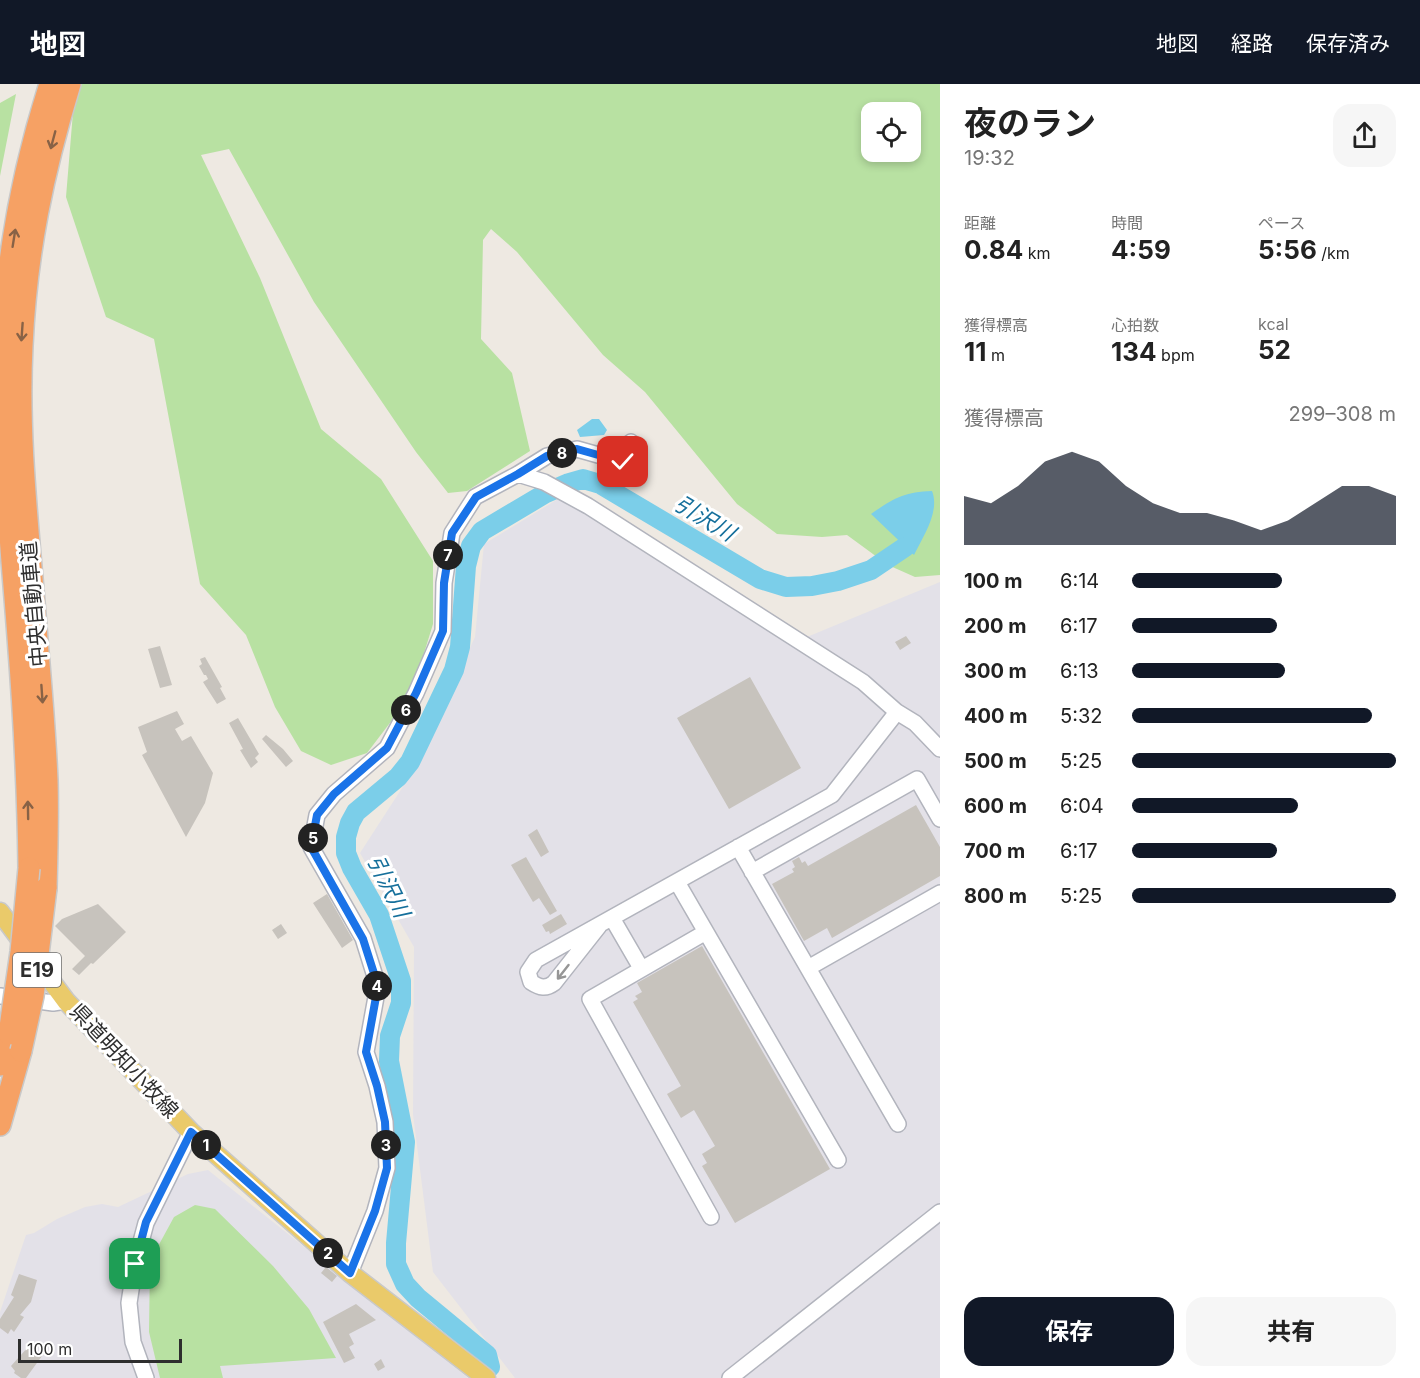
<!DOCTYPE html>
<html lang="ja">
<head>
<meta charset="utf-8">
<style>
  :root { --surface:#fff; --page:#f6f6f6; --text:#222; --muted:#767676; --accent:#111827 }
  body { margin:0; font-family:Inter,"Noto Sans JP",sans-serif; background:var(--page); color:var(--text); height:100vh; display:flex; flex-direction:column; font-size:22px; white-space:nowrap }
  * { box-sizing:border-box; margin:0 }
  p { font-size:20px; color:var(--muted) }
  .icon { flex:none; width:33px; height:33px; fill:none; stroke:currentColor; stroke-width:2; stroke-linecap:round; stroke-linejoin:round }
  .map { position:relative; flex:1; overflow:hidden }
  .panel { display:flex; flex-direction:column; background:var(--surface); width:480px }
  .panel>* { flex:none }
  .tools { position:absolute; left:861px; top:18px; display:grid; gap:12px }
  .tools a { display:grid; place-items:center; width:60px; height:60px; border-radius:12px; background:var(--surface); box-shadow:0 3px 9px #0003; font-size:30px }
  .scale { position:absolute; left:18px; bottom:15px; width:164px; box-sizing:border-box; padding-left:6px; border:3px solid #2e2e2e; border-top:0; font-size:16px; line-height:21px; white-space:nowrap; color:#2e2e2e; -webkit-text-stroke:4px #fff; paint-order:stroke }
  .pin { position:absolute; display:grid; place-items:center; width:51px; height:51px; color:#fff; margin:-26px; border-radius:12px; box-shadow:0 3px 9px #0006 }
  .km { position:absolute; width:30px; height:30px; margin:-15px; border-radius:50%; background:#222; color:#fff; font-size:16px; line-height:30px; text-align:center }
  .round { display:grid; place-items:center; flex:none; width:63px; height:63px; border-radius:18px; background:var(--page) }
  .overview { display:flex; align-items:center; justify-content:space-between; height:102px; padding:0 24px }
  h1 { font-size:33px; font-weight:700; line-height:45px }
  .stats { display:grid; grid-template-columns:repeat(3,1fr); gap:9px; height:102px; padding:6px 24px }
  .stats div { display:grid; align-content:center }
  .stats b { font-size:26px; font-weight:700 }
  .stats small { font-size:16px; font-weight:400 }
  .stats p { font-size:16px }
  .chart { height:168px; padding:12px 24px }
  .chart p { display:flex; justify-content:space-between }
  .chart svg { width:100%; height:108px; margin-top:6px; fill:var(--accent); opacity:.7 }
  .cta { display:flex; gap:12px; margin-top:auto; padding:12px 24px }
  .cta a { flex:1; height:69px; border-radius:18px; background:var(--accent); color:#fff; font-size:24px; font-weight:700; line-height:69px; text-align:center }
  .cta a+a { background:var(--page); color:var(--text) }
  ul { padding:0 24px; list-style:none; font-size:20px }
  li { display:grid; grid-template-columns:96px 72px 1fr; align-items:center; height:45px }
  li i { height:15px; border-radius:8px; background:var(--accent) }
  header { display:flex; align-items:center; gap:36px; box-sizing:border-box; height:84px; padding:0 30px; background:var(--accent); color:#fff }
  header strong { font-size:28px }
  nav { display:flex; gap:33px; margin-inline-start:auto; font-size:21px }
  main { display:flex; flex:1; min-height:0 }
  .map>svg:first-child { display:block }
  .industrial { fill:#e3e1e8 }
  .green { fill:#b8e1a2; fill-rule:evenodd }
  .water { fill:#7bcee9 }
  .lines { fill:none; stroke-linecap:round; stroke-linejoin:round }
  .river { stroke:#7bcee9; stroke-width:20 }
  .building { fill:#c7c3bd }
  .minor-casing { stroke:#b2b4bd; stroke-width:18 }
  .major-casing { stroke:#c9c9c9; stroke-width:21 }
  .highway-casing { stroke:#c9c9c9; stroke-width:24 }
  .minor { stroke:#fff; stroke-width:15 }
  .major { stroke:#eaca6a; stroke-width:18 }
  .highway { stroke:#f6a164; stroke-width:21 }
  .highway-bridge-casing { stroke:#c9c9c9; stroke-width:24; stroke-linecap:butt }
  .highway-bridge { stroke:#f6a164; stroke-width:21 }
  .oneway { stroke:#886246 }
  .oneway2 { stroke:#969696 }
  .route-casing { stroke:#fff; stroke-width:12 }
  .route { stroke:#1a73e8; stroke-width:8 }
  .labels { text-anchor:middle; stroke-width:6; stroke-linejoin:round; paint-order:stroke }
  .shield { fill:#fff; stroke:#6d6d6d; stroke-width:1.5 }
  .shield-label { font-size:20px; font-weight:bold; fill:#2e2e2e }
  .street-label { font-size:21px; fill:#2e2e2e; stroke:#fff }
  .water-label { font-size:22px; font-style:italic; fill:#156f9b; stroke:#fff }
</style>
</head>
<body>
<header>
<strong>地図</strong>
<nav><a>地図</a><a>経路</a><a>保存済み</a></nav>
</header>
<main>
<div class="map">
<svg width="940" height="1294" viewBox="0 0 940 1294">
  <rect width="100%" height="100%" fill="#eee9e2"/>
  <path class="industrial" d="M 563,412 L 790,560 L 940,498 L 940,1294 L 515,1294 L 433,1188 L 413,1030 L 414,863 L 360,769 L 415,684 L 475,553 L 484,460 Z
    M 208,1086 L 468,1294 L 0,1294 L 0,1228 L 26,1151 L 34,1149 L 57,1135 L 85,1123 L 102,1120 L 118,1123 L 188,1090 Z"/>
  <path class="green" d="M 82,0 L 940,0 L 940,491 L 915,493 L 888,481 L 847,451 L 822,453 L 777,450 L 737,420 L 645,308 L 603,271 L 517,168 L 491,145 L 483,156 L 481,255 L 512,289 L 530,367 L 467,407 L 448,409 L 416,368 L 314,218 L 229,65 L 201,71 L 260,194 L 321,345 L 381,395 L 433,477 L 433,540 L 421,579 L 399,627 L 367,669 L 331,681 L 301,667 L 275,623 L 246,551 L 200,500 L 154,255 L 106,233 L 66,113 L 74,16 ZM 872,28 L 910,28 L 910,68 L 872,68 Z
    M 16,10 L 0,92 L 0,19 Z
    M 195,1121 L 215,1125 L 273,1182 L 309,1225 L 336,1274 L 220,1282 L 223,1294 L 160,1294 L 149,1248 L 150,1177 L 174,1133 Z"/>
  <path class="water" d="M 592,335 L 599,335 L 607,346 L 604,351 L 580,353 L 577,346 Z
    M 932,407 C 940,427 924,451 914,471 L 871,430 C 894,414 904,408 932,407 Z"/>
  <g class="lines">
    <path class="river" d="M 490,1283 L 487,1271 L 418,1214 L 405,1200 L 396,1180 L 396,1159 L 405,1058 L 389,977 L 390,952 L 401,919 L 401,897 L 379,831 L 352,784 L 346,769 L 346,753 L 350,739 L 356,728 L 398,693 L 410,678 L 454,586 L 460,563 L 466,482 L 471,462 L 482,447 L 546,409 L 569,399 L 583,395 L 600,400 L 760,495 L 786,503 L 812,502 L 838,497 L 871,486 L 905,463"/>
  </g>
  <path class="building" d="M 906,552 L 911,559 L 900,566 L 895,558 Z
    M 160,562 L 172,601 L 160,604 L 148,565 Z
    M 205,573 L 222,603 L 220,604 L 226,615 L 217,620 L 203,598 L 208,595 L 206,591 L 204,591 L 199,582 L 202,580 L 200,575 Z
    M 750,593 L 801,684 L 729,725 L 677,634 Z
    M 177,627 L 184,640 L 175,645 L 182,657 L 191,652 L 213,689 L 205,719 L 186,753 L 142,671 L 147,668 L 138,643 Z
    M 238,634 L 259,670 L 255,674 L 258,678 L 251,684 L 240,666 L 243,665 L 229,639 Z
    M 266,651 L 283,665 L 293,677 L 286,683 L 262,655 Z
    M 916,721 L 940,763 L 940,792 L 832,854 L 827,844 L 804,857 L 772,800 L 794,788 L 792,785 L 795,783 L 792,777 L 799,773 L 802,779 L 805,777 L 808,782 Z
    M 537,745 L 549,768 L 541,773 L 528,751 Z
    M 526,773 L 557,827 L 550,831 L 539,814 L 533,818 L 511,781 Z
    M 327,810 L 353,856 L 342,864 L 313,819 Z
    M 98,820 L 126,848 L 93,880 L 91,879 L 79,891 L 72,885 L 85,872 L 55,842 L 62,835 Z
    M 561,830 L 567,840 L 550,850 L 549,847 L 546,848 L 542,841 Z
    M 281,840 L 287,849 L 278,855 L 272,846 Z
    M 702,862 L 830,1085 L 735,1139 L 702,1082 L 707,1079 L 702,1070 L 715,1062 L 694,1026 L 681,1034 L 667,1010 L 681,1002 L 633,918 L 638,915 L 635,912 L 642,908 L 637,899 Z
    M 326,1183 L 337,1192 L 332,1198 L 321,1189 Z
    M 19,1190 L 37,1196 L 31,1218 L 20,1231 L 24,1233 L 14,1248 L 11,1245 L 8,1250 L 0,1244 L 0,1235 L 14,1213 L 11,1211 Z
    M 356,1220 L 376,1236 L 349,1250 L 354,1260 L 349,1263 L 355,1274 L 344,1279 L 323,1238 Z
    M 29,1262 L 42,1272 L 26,1294 L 21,1294 L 14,1289 L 15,1287 L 11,1282 Z
    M 381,1275 L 385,1283 L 378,1287 L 374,1280 Z"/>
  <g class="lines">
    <defs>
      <path id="minor" d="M 518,390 L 544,398 L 588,422 L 863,598 L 897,628 L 915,639 L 940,665
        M 738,763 L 898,1040
        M 752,788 L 917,695 L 940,735
        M 677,798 L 838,1076
        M 612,834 L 641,884
        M 599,842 L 554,899 C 546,905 540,904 531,898 L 528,888 L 536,876 L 832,711 L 897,628
        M 706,848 L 590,915 L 711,1133
        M 808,884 L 940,809
        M 0,912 L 53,919 L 66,917
        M 350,1189 L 375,1127 L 387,1084 L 385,1038 L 377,1002 L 366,968 L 378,902 L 363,854 L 311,763 L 317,731 L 334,710 L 387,664 L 416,609 L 443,547 L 444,499 L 452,449 L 475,413 L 518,390 L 547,372 L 577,365 L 623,378 L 631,358
        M 146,1294 L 133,1258 L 129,1219 L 135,1180 L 146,1139 L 191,1048
        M 730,1294 L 940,1128"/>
      <path id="major" d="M 0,828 L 66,917 L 191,1048 L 350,1189 L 486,1294"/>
      <path id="highway" d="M 29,784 C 28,707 24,630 18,553 C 11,457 0,360 3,263 C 6,174 23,85 50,0
        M 46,804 C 47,768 48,732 47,696 C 45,649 41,602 37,556 C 30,458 17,360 22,262 C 26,170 43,88 70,0
        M 0,981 L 9,950
        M 0,1041 L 21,967"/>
    </defs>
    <use href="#minor" class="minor-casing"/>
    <use href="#major" class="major-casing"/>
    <use href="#highway" class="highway-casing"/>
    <use href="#minor" class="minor"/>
    <use href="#major" class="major"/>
    <use href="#highway" class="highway"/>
    <defs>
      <path id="highway-bridge" d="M 9,950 L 21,868 L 29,784
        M 21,967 L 33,912 L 46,804"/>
    </defs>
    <use href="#highway-bridge" class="highway-bridge-casing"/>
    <use href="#highway-bridge" class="highway-bridge"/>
  </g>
  <defs><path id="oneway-shaft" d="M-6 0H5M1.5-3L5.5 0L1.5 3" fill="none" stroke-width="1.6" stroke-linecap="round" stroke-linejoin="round" transform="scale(1.5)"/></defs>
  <g class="oneway">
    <use href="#oneway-shaft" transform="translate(53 56) rotate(105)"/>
    <use href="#oneway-shaft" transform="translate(14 154) rotate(-81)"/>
    <use href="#oneway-shaft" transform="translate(22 248) rotate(94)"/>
    <use href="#oneway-shaft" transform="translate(42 610) rotate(86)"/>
    <use href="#oneway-shaft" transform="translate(28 726) rotate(-91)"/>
  </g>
  <use class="oneway2" href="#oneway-shaft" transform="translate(563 888) rotate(128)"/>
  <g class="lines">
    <defs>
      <path id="route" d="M 135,1180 L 146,1138 L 191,1048 L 350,1189 L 375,1127 L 387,1084 L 385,1038 L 377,1002 L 366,968 L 378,902 L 363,855 L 311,763 L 317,731 L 334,710 L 387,664 L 416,609 L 443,547 L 444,499 L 452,449 L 476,413 L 518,390 L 547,372 L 577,365 L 623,378"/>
    </defs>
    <use href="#route" class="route-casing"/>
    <use href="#route" class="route"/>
  </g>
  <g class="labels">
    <rect class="shield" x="13" y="869" width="48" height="34" rx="4.5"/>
    <g class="shield-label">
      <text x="37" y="893">E19</text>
    </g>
    <g class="street-label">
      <text transform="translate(34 520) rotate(-95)" y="7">中央自動車道</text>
      <text transform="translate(124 977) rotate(47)" y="7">県道明知小牧線</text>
    </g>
    <g class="water-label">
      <text transform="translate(705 434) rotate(31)" y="8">引沢川</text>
      <text transform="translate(389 802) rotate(64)" y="8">引沢川</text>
    </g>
  </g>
</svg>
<div class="tools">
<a><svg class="icon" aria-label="locate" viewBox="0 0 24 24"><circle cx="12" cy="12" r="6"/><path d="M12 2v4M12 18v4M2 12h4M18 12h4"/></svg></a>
</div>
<div class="scale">100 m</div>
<div class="pin" style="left:135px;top:1180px;background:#1e9e55"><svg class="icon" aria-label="arrive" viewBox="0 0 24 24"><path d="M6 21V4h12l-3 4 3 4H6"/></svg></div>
<div class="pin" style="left:623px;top:378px;background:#d93025"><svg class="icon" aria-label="check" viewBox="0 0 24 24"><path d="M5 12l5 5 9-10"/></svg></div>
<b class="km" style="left:206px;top:1061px">1</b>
<b class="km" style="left:328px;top:1169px">2</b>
<b class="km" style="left:386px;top:1061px">3</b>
<b class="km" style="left:377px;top:902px">4</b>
<b class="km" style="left:313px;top:754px">5</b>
<b class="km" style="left:406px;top:626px">6</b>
<b class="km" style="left:448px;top:471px">7</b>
<b class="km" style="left:562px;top:369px">8</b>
</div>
<section class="panel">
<div class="overview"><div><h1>夜のラン</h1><p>19:32</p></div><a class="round"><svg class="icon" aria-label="share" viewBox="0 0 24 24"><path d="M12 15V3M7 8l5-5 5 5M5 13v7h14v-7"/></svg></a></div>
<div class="stats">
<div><p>距離</p><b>0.84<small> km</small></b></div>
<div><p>時間</p><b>4:59</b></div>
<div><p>ペース</p><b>5:56<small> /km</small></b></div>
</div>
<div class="stats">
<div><p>獲得標高</p><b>11<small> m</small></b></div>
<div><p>心拍数</p><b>134<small> bpm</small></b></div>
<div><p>kcal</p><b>52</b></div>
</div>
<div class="chart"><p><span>獲得標高</span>299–308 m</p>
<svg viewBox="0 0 160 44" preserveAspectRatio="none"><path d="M0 44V24L10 27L20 20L30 10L40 6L50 10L60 20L70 27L80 31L90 31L100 34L110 38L120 34L130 27L140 20L150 20L160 24V44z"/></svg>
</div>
<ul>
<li><b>100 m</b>6:14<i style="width:57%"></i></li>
<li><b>200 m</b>6:17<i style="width:55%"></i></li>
<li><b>300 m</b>6:13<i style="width:58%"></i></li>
<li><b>400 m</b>5:32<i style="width:91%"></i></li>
<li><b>500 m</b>5:25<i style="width:100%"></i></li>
<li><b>600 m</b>6:04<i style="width:63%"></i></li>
<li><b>700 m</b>6:17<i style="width:55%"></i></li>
<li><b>800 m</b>5:25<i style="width:100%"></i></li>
</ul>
<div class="cta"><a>保存</a><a>共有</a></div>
</section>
</main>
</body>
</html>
